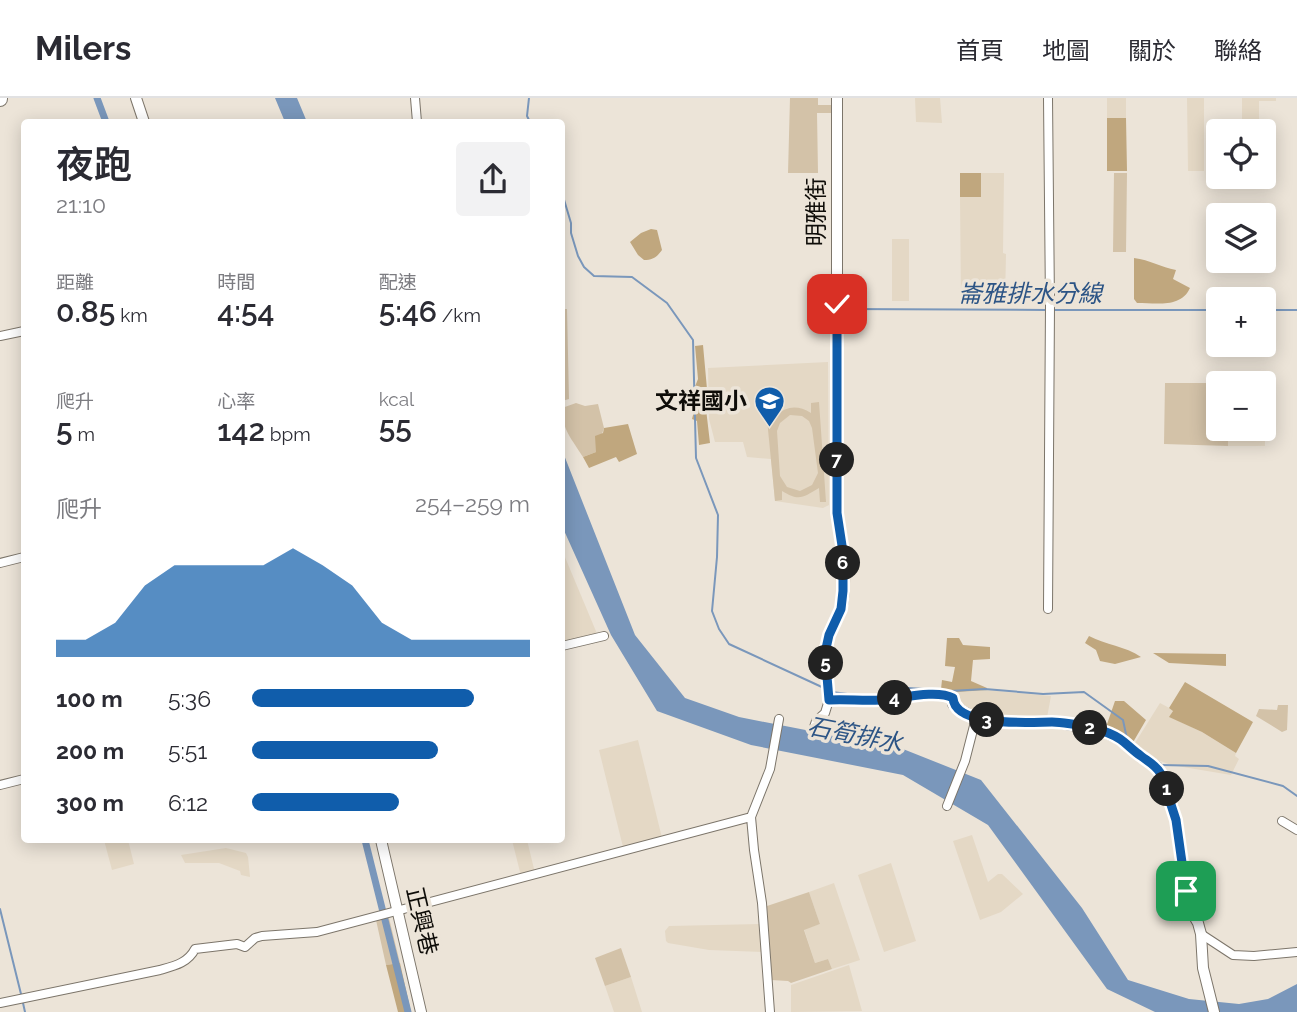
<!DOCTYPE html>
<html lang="zh-TW">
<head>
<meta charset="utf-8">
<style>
  :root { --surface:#fff; --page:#f2f2f3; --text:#2b2b33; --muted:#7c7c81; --line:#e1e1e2; --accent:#105dab }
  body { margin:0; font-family:Raleway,"Noto Sans TC",sans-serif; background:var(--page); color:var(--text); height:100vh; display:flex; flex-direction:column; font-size:26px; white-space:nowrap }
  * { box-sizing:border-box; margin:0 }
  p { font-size:23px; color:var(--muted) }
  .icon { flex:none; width:38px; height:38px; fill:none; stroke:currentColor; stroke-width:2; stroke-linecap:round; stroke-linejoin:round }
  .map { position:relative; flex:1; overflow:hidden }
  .drawer { position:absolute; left:21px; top:21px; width:544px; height:724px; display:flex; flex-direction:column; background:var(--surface); border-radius:7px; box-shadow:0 4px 18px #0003 }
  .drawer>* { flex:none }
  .fabs { position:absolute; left:1206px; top:21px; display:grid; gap:14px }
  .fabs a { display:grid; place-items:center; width:70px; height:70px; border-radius:7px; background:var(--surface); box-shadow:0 4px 18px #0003; font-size:35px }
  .pin { position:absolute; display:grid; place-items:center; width:60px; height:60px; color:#fff; margin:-30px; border-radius:14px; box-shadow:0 4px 10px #0006 }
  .km { position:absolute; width:35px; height:35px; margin:-18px; border-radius:50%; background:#222; color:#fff; font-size:19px; line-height:35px; text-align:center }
  .round { display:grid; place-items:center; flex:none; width:74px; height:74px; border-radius:7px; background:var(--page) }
  .head { display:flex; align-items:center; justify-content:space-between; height:119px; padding:0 35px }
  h1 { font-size:38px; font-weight:600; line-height:52px }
  .stats { display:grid; grid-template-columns:repeat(3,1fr); gap:10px; height:119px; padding:7px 35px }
  .stats div { display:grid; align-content:center }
  .stats b { font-size:30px; font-weight:600 }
  .stats small { font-size:19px; font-weight:400 }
  .stats p { font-size:19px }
  .chart { height:196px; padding:14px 35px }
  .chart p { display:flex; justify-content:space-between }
  .chart svg { width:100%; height:126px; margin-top:7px; fill:var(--accent); opacity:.7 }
  ul { padding:0 35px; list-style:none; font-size:23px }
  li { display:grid; grid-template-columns:112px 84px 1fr; align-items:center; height:52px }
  li i { height:18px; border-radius:9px; background:var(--accent) }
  header { display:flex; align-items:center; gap:42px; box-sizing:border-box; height:98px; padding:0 35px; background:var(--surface); border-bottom:2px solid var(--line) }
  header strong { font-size:33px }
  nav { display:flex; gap:38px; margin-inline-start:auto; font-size:24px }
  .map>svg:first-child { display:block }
  .built { fill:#e4d8c5 }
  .green { fill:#d3c2a8; fill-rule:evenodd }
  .forest { fill:#c0a77e }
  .water { fill:#7a97bb }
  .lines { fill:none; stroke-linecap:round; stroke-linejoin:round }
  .stream { stroke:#7a97bb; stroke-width:2 }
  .canal { stroke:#7a97bb; stroke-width:7 }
  .minor-casing { stroke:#7c756a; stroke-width:10 }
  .tertiary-casing { stroke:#7c756a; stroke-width:12 }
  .motorway-casing { stroke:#7c756a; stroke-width:16 }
  .minor { stroke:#fff; stroke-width:8 }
  .tertiary { stroke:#fff; stroke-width:10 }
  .motorway { stroke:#fff; stroke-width:14 }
  .route-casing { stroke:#fff; stroke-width:14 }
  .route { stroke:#105dab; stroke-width:9 }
  .labels { text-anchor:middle; stroke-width:7; stroke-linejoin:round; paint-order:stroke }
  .street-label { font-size:23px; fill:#0e0c08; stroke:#ece4d8 }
  .poi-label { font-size:23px; font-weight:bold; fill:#0e0c08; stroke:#ece4d8; text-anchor:end }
  .water-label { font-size:24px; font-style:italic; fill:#2c5485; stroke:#ece4d8 }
</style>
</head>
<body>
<header>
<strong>Milers</strong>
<nav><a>首頁</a><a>地圖</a><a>關於</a><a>聯絡</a></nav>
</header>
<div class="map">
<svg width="1297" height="914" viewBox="0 0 1297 914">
  <rect width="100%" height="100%" fill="#ece4d8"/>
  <path class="built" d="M 915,0 L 940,0 L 942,25 L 916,24 Z
    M 1107,0 L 1126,0 L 1126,20 L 1107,20 Z
    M 1187,0 L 1204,0 L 1204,73 L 1188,73 Z
    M 1242,0 L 1276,0 L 1276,3 L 1259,3 L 1259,33 L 1242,33 Z
    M 981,75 L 1004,75 L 1003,155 L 1006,156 L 1005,203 L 961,203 L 960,99 L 981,99 Z
    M 892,141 L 909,141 L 909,203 L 892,203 Z
    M 828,264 L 829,407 L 823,410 L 775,403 L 771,361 L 747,359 L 743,344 L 715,344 L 709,321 L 708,270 Z
    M 1264,286 L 1265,286 L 1265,348 L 1228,348 L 1228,331 L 1264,331 Z
    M 562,452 L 598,538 L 562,547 Z
    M 987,592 L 1051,598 L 1046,625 L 1008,624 L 958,611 L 957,594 Z
    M 1160,605 L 1173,612 L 1170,619 L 1202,634 L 1236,655 L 1235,658 L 1239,661 L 1231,677 L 1171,667 L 1155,661 L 1136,649 L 1135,645 Z
    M 638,642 L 663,744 L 624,753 L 599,652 Z
    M 972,737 L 988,784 L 998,776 L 1002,776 L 1023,796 L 1001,814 L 980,822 L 953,743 Z
    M 104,742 L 128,742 L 134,766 L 112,772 Z
    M 512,742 L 527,742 L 535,775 L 521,778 Z
    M 226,750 L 246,755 L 248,759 L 250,779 L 241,777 L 240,773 L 219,765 L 185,765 L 181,757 Z
    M 891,765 L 916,843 L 884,854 L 858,777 Z
    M 834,785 L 860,862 L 832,871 L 828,861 L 815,865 L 804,831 L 820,826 L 809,794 Z
    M 760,826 L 763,854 L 709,852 L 668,845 L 666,843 L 665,833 L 669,828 Z
    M 849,867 L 862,913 L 791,914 L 791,887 Z
    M 631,879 L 642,914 L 614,914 L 605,888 Z"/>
  <path class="green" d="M 790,0 L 818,0 L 818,7 L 835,7 L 836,15 L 817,15 L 818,75 L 788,75 Z
    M 1114,75 L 1127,75 L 1126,154 L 1113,154 Z
    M 562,211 L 567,211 L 569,301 L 562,303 Z
    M 1165,285 L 1218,285 L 1218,331 L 1228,331 L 1228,348 L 1164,346 Z
    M 773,299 L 776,317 C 787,308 798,307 811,315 L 811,305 L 819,304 L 826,404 L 820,404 L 819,390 C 803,399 800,404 782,393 L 782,402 L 775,403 L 765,301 ZM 790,317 L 802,318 L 809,323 L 812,330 L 818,375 L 812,387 L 800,393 L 787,389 L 780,378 L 777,333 L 780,325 Z
    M 576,305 L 585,308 L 598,306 L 604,330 L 596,354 L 583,359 C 572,341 562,332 562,310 Z
    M 1278,607 L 1288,607 L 1287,632 L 1282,634 L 1256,618 L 1259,611 L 1277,612 Z
    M 809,794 L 820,826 L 804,832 L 815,865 L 828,861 L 832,871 L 791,885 L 788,883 L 771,882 L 767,808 Z
    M 389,820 L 400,865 L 386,867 L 376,822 Z
    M 621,850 L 631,879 L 605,888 L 595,860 Z"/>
  <path class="forest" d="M 1107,20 L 1126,20 L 1127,73 L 1107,73 Z
    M 960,75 L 981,75 L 981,99 L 960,99 Z
    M 651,131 L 657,132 L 662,152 C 657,159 653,162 644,162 L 638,157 L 630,144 L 641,135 Z
    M 1134,160 C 1150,162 1161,169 1176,172 L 1173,181 L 1190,190 C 1181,210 1157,205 1137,205 L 1134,201 Z
    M 703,247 L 707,291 L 704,294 L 710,345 L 699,347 L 697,323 L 692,321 L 695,309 L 694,291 L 698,281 L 695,248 Z
    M 628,326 L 637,356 L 619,364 L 616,359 L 589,370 L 583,359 L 596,354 L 595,338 L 603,335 L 604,330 Z
    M 1089,538 C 1106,547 1125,548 1141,559 L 1115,566 L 1100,563 L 1096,552 L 1085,545 Z
    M 947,540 L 959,540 L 963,547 L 990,549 L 990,561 L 973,562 L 971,583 L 987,590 L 987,592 L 957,594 L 941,591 L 942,582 L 952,584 L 955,569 L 945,568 Z
    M 1153,555 L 1226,556 L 1226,568 L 1169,565 Z
    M 1185,584 L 1253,624 L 1236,655 L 1202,634 L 1169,619 L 1173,613 L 1169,610 Z
    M 1115,603 L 1124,603 L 1146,622 L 1132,646 L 1105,632 Z
    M 400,865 L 411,914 L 398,914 L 386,867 Z"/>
  <path class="water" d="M 275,0 L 297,0 L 307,24 L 285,24 Z
    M 562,355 L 564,357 L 635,537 L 685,600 L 739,619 L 903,651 L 981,682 L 1082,810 L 1128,882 L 1189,901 L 1239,906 L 1268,901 L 1297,886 L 1297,914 L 1155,914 L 1107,891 L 988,727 L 903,677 L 751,647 L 657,613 L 611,537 L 562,428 Z"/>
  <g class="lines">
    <path class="stream" d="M 529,0 L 527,18 L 530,24
      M 842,62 L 842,0
      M 562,95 L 571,125 L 571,135 L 578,158 L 584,169 L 594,178 L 632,179 L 667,205 L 693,242 L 696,360 L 718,417 L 717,459 L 712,513 L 719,531 L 729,546 L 824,590
      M 842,211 L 1046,212
      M 1051,212 L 1218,212
      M 1264,212 L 1297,212
      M 950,593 L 985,591 L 1043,596 L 1084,594 L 1123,622 L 1127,641
      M 832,594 L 855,597
      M 860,597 L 872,597
      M 881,597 L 908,590 L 924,591
      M 1161,667 L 1208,668 L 1283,688 L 1297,698
      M 0,811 L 21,896
      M 23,905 L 25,914"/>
    <path class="canal" d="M 97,0 L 106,24
      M 365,742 L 408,914"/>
    <defs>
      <path id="minor" d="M 415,0 L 417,24
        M 0,238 L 24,233
        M 0,465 L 24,459
        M 1048,511 L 1050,207 L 1048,0
        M 562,548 L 604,538
        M 814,629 L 816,623 L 825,615 L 829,602
        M 0,687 L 24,681
        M 947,708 L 965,663 L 976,620
        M 1282,723 L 1297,732
        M 1201,836 L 1233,857 L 1254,858 L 1297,854
        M 0,905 L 160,872 C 174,868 188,865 195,851 L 237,846 L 245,849 L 255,840 L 262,838 L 317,834 L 751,719
        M 770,914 L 762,805 L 754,752 L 751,719 L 770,671 L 779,621"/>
      <path id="tertiary" d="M 136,0 L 144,24
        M 837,0 L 837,415 C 842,441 847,481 842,507 C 840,518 833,527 829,537 C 823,559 827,580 829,602 C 844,601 859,603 875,602 C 895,602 935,590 953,600 L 953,606 L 958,611 L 976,620 L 1019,625 L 1055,624 L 1100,632 L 1116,639 L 1157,669 L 1168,692 L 1176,722 L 1186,793 L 1191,813 L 1198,825 L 1201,836 L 1203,870 L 1214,914
        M 381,742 L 421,914"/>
      <path id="motorway" d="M 0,1 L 0,0"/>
    </defs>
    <use href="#minor" class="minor-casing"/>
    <use href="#tertiary" class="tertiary-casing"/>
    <use href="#motorway" class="motorway-casing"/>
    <use href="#minor" class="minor"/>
    <use href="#tertiary" class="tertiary"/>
    <use href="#motorway" class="motorway"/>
  </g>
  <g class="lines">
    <defs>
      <path id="route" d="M 837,206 L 837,415 L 843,454 L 843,493 L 841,511 L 829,537 L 825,555 L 829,602 C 846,601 863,603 880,602 C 899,601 936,591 953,600 C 955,630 1031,624 1052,624 C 1061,624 1070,626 1079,627 C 1094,630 1112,634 1124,644 C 1130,649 1135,654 1141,658 C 1149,664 1156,667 1161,676 L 1176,722 L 1186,793"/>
    </defs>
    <use href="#route" class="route-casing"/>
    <use href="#route" class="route"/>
  </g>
  <defs>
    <symbol id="school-pin" viewBox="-11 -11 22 30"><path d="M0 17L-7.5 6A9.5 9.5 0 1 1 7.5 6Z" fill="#105dab" stroke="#ece4d8"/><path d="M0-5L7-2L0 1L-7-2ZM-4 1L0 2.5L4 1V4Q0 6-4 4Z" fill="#fff"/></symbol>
  </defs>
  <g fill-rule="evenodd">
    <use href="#school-pin" x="752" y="286" width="35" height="47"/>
  </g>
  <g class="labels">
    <g class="street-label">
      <text transform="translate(816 114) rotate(-90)" y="8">明雅街</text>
      <text transform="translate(422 823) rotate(77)" y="8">正興巷</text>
    </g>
    <g class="poi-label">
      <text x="747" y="311">文祥國小</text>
    </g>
    <g class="water-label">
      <text x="1030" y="204">崙雅排水分線</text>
      <text transform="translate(855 637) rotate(11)" y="8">石筍排水</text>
    </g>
  </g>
</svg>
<div class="fabs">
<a><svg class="icon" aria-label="locate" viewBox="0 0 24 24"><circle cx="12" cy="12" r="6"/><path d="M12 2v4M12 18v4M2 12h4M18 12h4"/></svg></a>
<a><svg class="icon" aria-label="layers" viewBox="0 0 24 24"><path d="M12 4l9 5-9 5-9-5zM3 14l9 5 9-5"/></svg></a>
<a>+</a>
<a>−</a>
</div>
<div class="pin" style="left:1186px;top:793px;background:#1e9e55"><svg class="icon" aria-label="arrive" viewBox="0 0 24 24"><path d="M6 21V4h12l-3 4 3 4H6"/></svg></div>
<div class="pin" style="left:837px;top:206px;background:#d93025"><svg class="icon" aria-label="check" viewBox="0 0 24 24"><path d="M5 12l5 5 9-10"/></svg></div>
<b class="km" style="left:1167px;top:691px">1</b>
<b class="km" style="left:1090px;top:630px">2</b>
<b class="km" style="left:987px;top:622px">3</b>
<b class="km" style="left:895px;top:600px">4</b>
<b class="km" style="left:826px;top:565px">5</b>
<b class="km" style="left:843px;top:465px">6</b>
<b class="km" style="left:837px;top:362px">7</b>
<section class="drawer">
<div class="head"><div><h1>夜跑</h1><p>21:10</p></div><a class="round"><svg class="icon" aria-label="share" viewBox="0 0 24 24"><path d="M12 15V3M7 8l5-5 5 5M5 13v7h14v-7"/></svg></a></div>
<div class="stats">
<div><p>距離</p><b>0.85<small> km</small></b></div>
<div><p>時間</p><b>4:54</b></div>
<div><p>配速</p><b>5:46<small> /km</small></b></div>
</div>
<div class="stats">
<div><p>爬升</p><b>5<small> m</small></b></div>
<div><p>心率</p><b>142<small> bpm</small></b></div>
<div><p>kcal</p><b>55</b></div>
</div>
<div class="chart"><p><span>爬升</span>254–259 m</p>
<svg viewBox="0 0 160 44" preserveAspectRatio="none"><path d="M0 44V38L10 38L20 32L30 19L40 12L50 12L60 12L70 12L80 6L90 12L100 19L110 32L120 38L130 38L140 38L150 38L160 38V44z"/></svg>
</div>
<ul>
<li><b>100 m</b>5:36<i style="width:80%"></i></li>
<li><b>200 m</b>5:51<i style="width:67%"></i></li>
<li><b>300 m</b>6:12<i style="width:53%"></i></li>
</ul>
</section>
</div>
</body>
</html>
